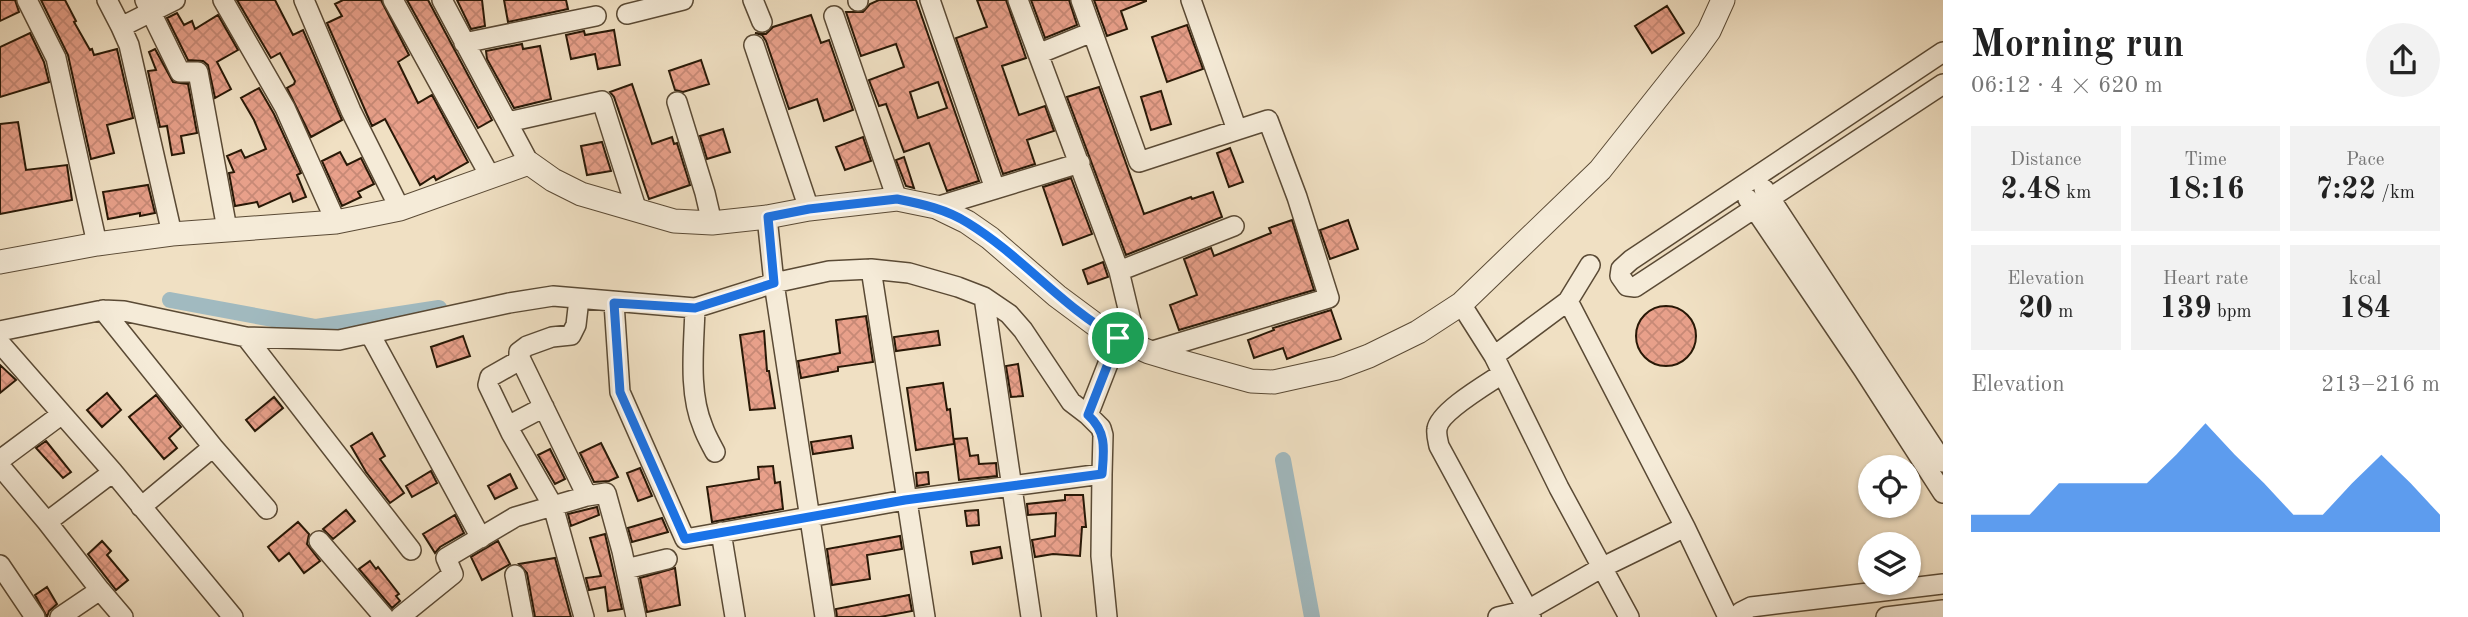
<!DOCTYPE html>
<html lang="en">
<head>
<meta charset="utf-8">
<style>
  :root { --surface:#fff; --page:#f2f2f2; --text:#222; --muted:#767676; --accent:#1a73e8 }
  body { margin:0; font-family:"Old Standard TT",serif; background:var(--page); color:var(--text); height:100vh; display:flex; flex-direction:column; font-size:26px; white-space:nowrap }
  * { box-sizing:border-box; margin:0 }
  p { font-size:23px; color:var(--muted) }
  .icon { flex:none; width:38px; height:38px; fill:none; stroke:currentColor; stroke-width:2; stroke-linecap:round; stroke-linejoin:round }
  .map { position:relative; flex:1; overflow:hidden }
  .drawer { display:flex; flex-direction:column; background:var(--surface); width:525px }
  .drawer>* { flex:none }
  .fabs { position:absolute; left:1858px; top:455px; display:grid; gap:14px }
  .fabs a { display:grid; place-items:center; width:63px; height:63px; border-radius:50%; background:var(--surface); box-shadow:0 2px 5px #0004; font-size:35px }
  .pin { position:absolute; display:grid; place-items:center; width:60px; height:60px; color:#fff; margin:-30px; border:4px solid #fff; border-radius:50%; box-shadow:0 2px 7px #0007 }
  .round { display:grid; place-items:center; flex:none; width:74px; height:74px; border-radius:37px; background:var(--page) }
  .overview { display:flex; align-items:center; justify-content:space-between; height:119px; padding:0 28px }
  h1 { font-size:38px; font-weight:800; line-height:52px }
  .figures { display:grid; grid-template-columns:repeat(3,1fr); gap:10px; height:119px; padding:7px 28px }
  .figures div { display:grid; align-content:center; border-radius:0px; background:var(--page); text-align:center }
  .figures b { font-size:30px; font-weight:800 }
  .figures small { font-size:19px; font-weight:400 }
  .figures p { font-size:19px }
  .chart { height:196px; padding:14px 28px }
  .chart p { display:flex; justify-content:space-between }
  .chart svg { width:100%; height:126px; margin-top:7px; fill:var(--accent); opacity:.7 }
  main { display:flex; flex:1; min-height:0 }
  .map>svg:first-child { display:block }
  .lines { fill:none; stroke-linecap:round; stroke-linejoin:round }
  .canal { stroke:#a1bac0; stroke-width:16 }
  .building { fill:url(#building-cross-hatch); stroke:#281806; stroke-width:2; fill-rule:evenodd }
  .minor-casing { stroke:#5a4a35; stroke-width:22 }
  .tertiary-casing { stroke:#5a4a35; stroke-width:25 }
  .minor { stroke:#f5ebd8; stroke-width:19 }
  .tertiary { stroke:#f5ebd8; stroke-width:23 }
  .route-casing { stroke:#fff; stroke-width:14 }
  .route { stroke:#1a73e8; stroke-width:9 }
</style>
</head>
<body>
<main>
<div class="map">
<svg width="1943" height="617" viewBox="0 0 1943 617">
  <defs>
    <pattern id="building-cross-hatch" width="8" height="8" patternUnits="userSpaceOnUse" patternTransform="scale(1.75)"><rect width="8" height="8" fill="#e8a08a"/><path d="M0 0l8 8M0 8l8-8" fill="none" stroke="#c78976"/></pattern>
  </defs>
  <rect width="100%" height="100%" fill="#f0e0c3"/>
  <filter id="stains"><feTurbulence type="fractalNoise" baseFrequency=".00286" numOctaves="4"/><feColorMatrix values="0 0 0 0 .2 0 0 0 0 .09 0 0 0 0 .02 0 0 0 .5 -.17"/></filter>
  <radialGradient id="worn" r=".72"><stop offset=".6" stop-color="#630" stop-opacity="0"/><stop offset="1" stop-color="#630" stop-opacity=".3"/></radialGradient>
  <g class="lines">
    <path class="canal" d="M 170,300 L 316,327 L 439,308
      M 1283,460 L 1312,617"/>
  </g>
  <path class="building" d="M 0,0 L 15,0 L 19,12 L 0,21 Z
    M 41,0 L 65,0 L 76,21 L 74,22 L 90,50 L 92,49 L 94,55 L 117,49 L 133,118 L 107,125 L 114,153 L 91,159 L 68,55 Z
    M 237,0 L 275,0 L 293,35 L 303,30 L 342,120 L 311,137 L 287,88 L 294,84 L 295,81 L 280,53 L 271,58 Z
    M 343,0 L 381,0 L 409,55 L 398,62 L 418,103 L 432,95 L 468,162 L 436,180 L 434,176 L 420,185 L 385,119 L 372,126 L 327,23 L 342,16 L 335,4 Z
    M 407,0 L 428,0 L 492,120 L 478,128 Z
    M 457,0 L 482,0 L 485,26 L 471,29 Z
    M 504,0 L 566,0 L 568,9 L 508,22 Z
    M 879,0 L 916,0 L 979,181 L 947,191 L 929,143 L 904,152 L 886,104 L 879,106 L 869,80 L 904,67 L 896,44 L 861,56 L 846,12 L 863,12 L 870,4 ZM 938,82 L 947,108 L 918,118 L 910,92 Z
    M 977,0 L 1006,0 L 1026,58 L 1002,66 L 1019,115 L 1045,106 L 1054,131 L 1027,140 L 1035,164 L 1003,174 L 956,38 L 987,27 Z
    M 1031,0 L 1069,0 L 1077,25 L 1045,38 Z
    M 1094,0 L 1146,0 L 1146,1 L 1121,11 L 1127,29 L 1107,36 Z
    M 1667,6 L 1684,33 L 1652,53 L 1635,26 Z
    M 177,13 L 184,25 L 192,21 L 195,29 L 218,15 L 238,50 L 217,62 L 231,89 L 215,98 L 208,65 L 203,61 L 188,60 L 167,18 Z
    M 811,15 L 821,43 L 829,40 L 853,110 L 824,121 L 817,99 L 789,109 L 766,41 L 762,35 L 755,33 L 766,34 L 773,27 Z
    M 1187,25 L 1203,69 L 1167,82 L 1152,37 Z
    M 614,30 L 620,65 L 598,69 L 595,54 L 571,59 L 566,35 L 584,31 L 585,35 Z
    M 30,33 L 44,62 L 49,82 L 0,97 L 0,47 Z
    M 522,44 L 523,49 L 540,46 L 551,99 L 514,108 L 487,59 L 486,51 Z
    M 155,49 L 173,82 L 188,84 L 197,133 L 181,136 L 184,153 L 172,155 L 167,126 L 160,127 L 148,71 L 156,70 L 149,52 Z
    M 701,60 L 709,84 L 683,92 L 675,90 L 669,71 Z
    M 632,84 L 652,144 L 672,137 L 674,144 L 677,143 L 690,185 L 649,199 L 614,97 L 610,92 Z
    M 1099,87 L 1144,214 L 1191,197 L 1192,199 L 1213,192 L 1222,217 L 1126,255 L 1067,97 Z
    M 259,88 L 274,114 L 301,173 L 297,175 L 306,197 L 293,202 L 290,193 L 259,207 L 257,202 L 235,206 L 229,173 L 234,172 L 227,156 L 241,150 L 245,158 L 266,149 L 254,120 L 241,98 Z
    M 1161,91 L 1171,124 L 1151,130 L 1141,97 Z
    M 18,122 L 26,170 L 67,165 L 72,200 L 0,214 L 0,124 Z
    M 723,129 L 730,152 L 707,159 L 700,136 Z
    M 863,137 L 871,161 L 845,170 L 836,147 Z
    M 602,142 L 611,171 L 587,175 L 581,146 Z
    M 1230,148 L 1243,182 L 1229,187 L 1217,153 Z
    M 340,152 L 347,165 L 361,158 L 374,184 L 358,192 L 361,197 L 342,206 L 322,161 Z
    M 904,157 L 914,188 L 906,186 L 896,160 Z
    M 1071,178 L 1092,234 L 1063,245 L 1043,187 Z
    M 148,185 L 155,213 L 140,216 L 140,213 L 108,219 L 103,192 Z
    M 1292,220 L 1314,290 L 1179,330 L 1170,305 L 1197,295 L 1184,259 L 1211,248 L 1214,256 L 1271,233 L 1269,228 Z
    M 1348,220 L 1358,249 L 1330,259 L 1320,230 Z
    M 1103,262 L 1108,277 L 1088,284 L 1083,270 Z
    M1636 336a30 30 0 1 1 60 0a30 30 0 1 1-60 0Z
    M 1331,310 L 1341,339 L 1287,359 L 1283,348 L 1254,358 L 1248,340 L 1274,330 L 1273,328 Z
    M 866,316 L 873,362 L 838,367 L 838,371 L 801,378 L 798,361 L 840,353 L 836,320 Z
    M 764,331 L 767,371 L 769,371 L 775,408 L 750,410 L 740,335 Z
    M 938,331 L 940,345 L 896,351 L 894,337 Z
    M 463,336 L 470,356 L 437,367 L 431,347 Z
    M 1018,364 L 1023,396 L 1011,397 L 1006,366 Z
    M 0,365 L 16,380 L 0,393 Z
    M 943,383 L 947,410 L 950,409 L 954,444 L 916,450 L 907,388 Z
    M 107,393 L 121,410 L 102,427 L 87,410 Z
    M 156,395 L 181,427 L 169,438 L 177,448 L 164,459 L 129,417 Z
    M 274,397 L 283,408 L 255,431 L 246,420 Z
    M 372,433 L 385,456 L 380,459 L 404,493 L 390,503 L 366,472 L 351,446 Z
    M 851,436 L 853,448 L 813,454 L 811,442 Z
    M 967,438 L 970,456 L 978,455 L 979,464 L 996,463 L 997,476 L 959,480 L 954,439 Z
    M 46,441 L 71,472 L 63,478 L 36,448 Z
    M 601,443 L 618,477 L 609,481 L 594,482 L 580,453 Z
    M 550,449 L 565,479 L 555,484 L 538,455 Z
    M 773,466 L 775,483 L 780,482 L 783,509 L 712,522 L 707,487 L 759,479 L 758,467 Z
    M 640,468 L 652,496 L 638,501 L 627,473 Z
    M 431,471 L 437,483 L 412,497 L 406,486 Z
    M 928,472 L 929,484 L 917,486 L 916,473 Z
    M 510,474 L 517,488 L 495,499 L 488,486 Z
    M 1065,495 L 1083,495 L 1086,527 L 1082,527 L 1080,556 L 1053,554 L 1035,557 L 1032,540 L 1055,536 L 1056,513 L 1028,515 L 1027,504 L 1065,500 Z
    M 597,507 L 599,515 L 571,526 L 568,514 Z
    M 346,510 L 355,521 L 333,539 L 323,529 Z
    M 978,510 L 979,525 L 967,526 L 965,511 Z
    M 455,515 L 464,533 L 440,547 L 435,553 L 423,534 Z
    M 662,518 L 668,532 L 632,542 L 628,528 Z
    M 298,522 L 309,534 L 307,544 L 320,561 L 304,573 L 289,553 L 279,561 L 268,547 Z
    M 605,534 L 622,609 L 608,611 L 605,587 L 589,590 L 586,578 L 601,576 L 590,538 Z
    M 900,536 L 902,549 L 867,555 L 870,579 L 832,585 L 827,549 Z
    M 102,541 L 111,551 L 107,555 L 128,580 L 116,590 L 88,554 Z
    M 498,541 L 510,564 L 482,580 L 471,557 Z
    M 1000,547 L 1002,558 L 973,564 L 971,552 Z
    M 555,558 L 571,617 L 535,617 L 527,573 L 519,564 Z
    M 370,561 L 376,569 L 378,567 L 399,594 L 396,596 L 400,601 L 392,608 L 359,569 Z
    M 675,568 L 680,605 L 647,612 L 640,578 Z
    M 47,587 L 57,604 L 49,611 L 47,617 L 35,595 Z
    M 909,595 L 912,611 L 880,617 L 837,617 L 836,609 Z"/>
  <g class="lines">
    <defs>
      <path id="minor" d="M 27,0 L 56,58 L 97,244
        M 107,0 L 121,27 L 175,0
        M 145,0 L 180,72 L 198,72 L 227,229
        M 223,0 L 285,108 L 336,222
        M 304,0 L 351,111 L 400,209
        M 393,0 L 490,176
        M 442,0 L 529,163
        M 753,0 L 762,22
        M 858,0 L 858,1
        M 930,0 L 995,189
        M 1018,0 L 1119,271 L 1137,346
        M 1081,0 L 1139,162 L 1237,130 L 1191,0
        M 627,14 L 683,0
        M 834,16 L 897,199
        M 121,27 L 129,45 L 172,234
        M 464,43 L 596,16
        M 754,45 L 809,209
        M 1943,52 L 1631,260 L 1621,269 L 1620,276 L 1627,286 L 1635,287 L 1943,84
        M 1038,54 L 1092,32
        M 677,102 L 705,193 L 712,223
        M 508,122 L 602,101 L 637,211
        M 1764,189 L 1943,462
        M 1748,199 L 1863,369 L 1943,493
        M 936,207 L 1080,163
        M 767,217 L 774,283 L 825,617
        M 871,269 L 925,617
        M 1119,271 L 1234,226
        M 984,297 L 1031,617
        M 579,299 L 576,325 L 571,335 L 552,337 L 527,346 L 519,352 L 519,356 L 587,496
        M 1568,301 L 1685,527 L 1728,617
        M 614,303 L 620,392 L 685,539 L 905,500 L 1102,474 L 1101,556 L 1107,617
        M 1461,304 L 1494,356 L 1559,488 L 1629,617
        M 695,308 C 694,346 688,392 703,427 C 706,436 711,444 715,452
        M 103,310 L 213,447 L 141,507
        M 0,331 L 103,310 L 124,311 L 246,337 L 339,340 L 509,303 L 553,296 L 695,308 L 774,283 L 829,271 L 871,269 L 909,273 L 958,287 L 984,297 L 1009,314 L 1023,330 L 1071,402 L 1088,415 L 1101,428 L 1103,435 L 1102,474
        M 370,334 L 481,538
        M 246,337 L 411,550
        M 0,343 L 113,472 L 233,617
        M 1149,352 L 1329,298 L 1297,197 L 1268,120 L 1237,130
        M 1494,356 L 1568,301 L 1590,265
        M 520,360 L 490,377 L 488,385 L 511,433 L 553,506 L 584,617
        M 1088,415 L 1118,338
        M 508,426 L 544,407
        M 213,447 L 267,509
        M 0,460 L 62,414
        M 0,466 L 47,522
        M 721,532 L 735,617
        M 319,541 L 384,617
        M 0,565 L 35,617
        M 626,569 L 667,559
        M 515,575 L 523,617
        M 100,590 L 123,617
        M 60,617 L 100,590 L 47,522 L 113,472
        M 400,617 L 453,574 L 446,558 L 515,517 L 587,496 L 606,493 L 622,551 L 636,617
        M 1498,617 L 1528,610 L 1439,446 C 1438,441 1436,434 1437,429 C 1439,412 1487,384 1502,374
        M 1531,617 L 1528,610 L 1601,568 L 1685,527
        M 1738,617 L 1741,612 L 1751,607 L 1943,584
        M 1886,617 L 1943,610"/>
      <path id="tertiary" d="M 0,262 L 97,244 L 172,234 L 336,222 L 400,209 L 529,163 L 553,180 L 581,194 L 674,221 L 712,223 L 767,217 L 809,209 L 897,199 L 936,207 L 967,222 L 990,238 L 1057,296 L 1100,328 L 1118,338 L 1149,352 L 1179,361 L 1251,381 L 1274,382 L 1337,368 L 1369,356 L 1418,332 L 1461,304 L 1600,170 L 1696,49 L 1709,31 L 1723,0"/>
    </defs>
    <use href="#minor" class="minor-casing"/>
    <use href="#tertiary" class="tertiary-casing"/>
    <use href="#minor" class="minor"/>
    <use href="#tertiary" class="tertiary"/>
  </g>
  <g class="lines">
    <defs>
      <path id="route" d="M 897,199 C 922,204 946,209 968,223 C 1022,256 1062,307 1118,338 L 1088,415 C 1107,432 1104,450 1102,474 L 905,500 L 685,539 L 620,392 L 614,303 L 695,308 L 774,283 L 768,217 L 809,209 Z"/>
    </defs>
    <use href="#route" class="route-casing"/>
    <use href="#route" class="route"/>
  </g>
  <rect width="100%" height="100%" filter="url(#stains)"/>
  <rect width="100%" height="100%" fill="url(#worn)"/>
</svg>
<div class="fabs">
<a><svg class="icon" aria-label="locate" viewBox="0 0 24 24"><circle cx="12" cy="12" r="6"/><path d="M12 2v4M12 18v4M2 12h4M18 12h4"/></svg></a>
<a><svg class="icon" aria-label="layers" viewBox="0 0 24 24"><path d="M12 4l9 5-9 5-9-5zM3 14l9 5 9-5"/></svg></a>
</div>
<div class="pin" style="left:1118px;top:338px;background:#1e9e55"><svg class="icon" aria-label="arrive" viewBox="0 0 24 24"><path d="M6 21V4h12l-3 4 3 4H6"/></svg></div>
</div>
<section class="drawer">
<div class="overview"><div><h1>Morning run</h1><p>06:12 · 4 × 620 m</p></div><a class="round"><svg class="icon" aria-label="share" viewBox="0 0 24 24"><path d="M12 15V3M7 8l5-5 5 5M5 13v7h14v-7"/></svg></a></div>
<div class="figures">
<div><p>Distance</p><b>2.48<small> km</small></b></div>
<div><p>Time</p><b>18:16</b></div>
<div><p>Pace</p><b>7:22<small> /km</small></b></div>
</div>
<div class="figures">
<div><p>Elevation</p><b>20<small> m</small></b></div>
<div><p>Heart rate</p><b>139<small> bpm</small></b></div>
<div><p>kcal</p><b>184</b></div>
</div>
<div class="chart"><p><span>Elevation</span>213–216 m</p>
<svg viewBox="0 0 160 44" preserveAspectRatio="none"><path d="M0 44V38L10 38L20 38L30 27L40 27L50 27L60 27L70 17L80 6L90 17L100 27L110 38L120 38L130 27L140 17L150 27L160 38V44z"/></svg>
</div>
</section>
</main>
</body>
</html>
